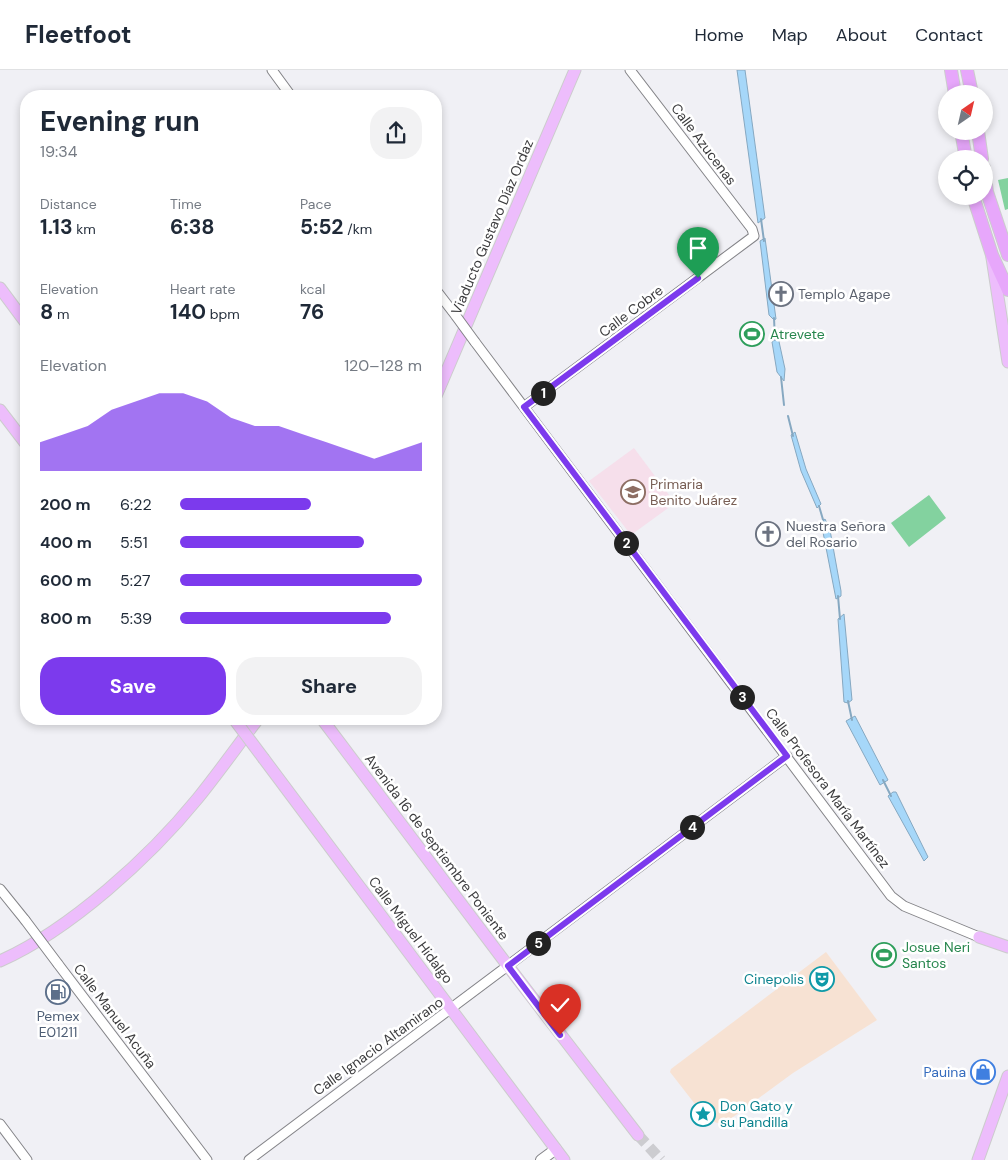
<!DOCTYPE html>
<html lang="en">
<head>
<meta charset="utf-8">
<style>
  :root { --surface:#fff; --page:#f2f2f3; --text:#1f2937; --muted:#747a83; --line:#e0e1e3; --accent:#7c3aed }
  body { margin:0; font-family:"DM Sans",sans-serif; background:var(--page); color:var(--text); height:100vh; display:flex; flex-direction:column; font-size:19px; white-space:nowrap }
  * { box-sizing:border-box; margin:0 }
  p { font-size:16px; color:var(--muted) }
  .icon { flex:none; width:28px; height:28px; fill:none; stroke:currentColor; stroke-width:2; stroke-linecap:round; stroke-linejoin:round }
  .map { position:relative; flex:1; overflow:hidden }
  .sheet { position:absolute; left:20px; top:20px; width:422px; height:635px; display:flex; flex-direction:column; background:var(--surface); border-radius:20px; box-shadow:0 2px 8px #0003 }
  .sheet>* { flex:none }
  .needle { width:32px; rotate:34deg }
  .fabs { position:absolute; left:938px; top:15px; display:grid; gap:10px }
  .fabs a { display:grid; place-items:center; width:55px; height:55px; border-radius:50%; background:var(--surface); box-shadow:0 2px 8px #0003; font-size:25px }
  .pin { position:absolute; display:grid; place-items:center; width:42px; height:42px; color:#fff; margin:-51px -21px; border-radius:50% 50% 50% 0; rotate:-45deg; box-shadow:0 0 5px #0007 }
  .pin .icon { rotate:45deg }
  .km { position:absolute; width:25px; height:25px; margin:-12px; border-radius:50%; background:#222; color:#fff; font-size:14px; line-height:25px; text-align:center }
  .round { display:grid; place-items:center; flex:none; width:52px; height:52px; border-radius:20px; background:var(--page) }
  .head { display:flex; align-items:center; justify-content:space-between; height:85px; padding:0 20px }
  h1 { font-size:28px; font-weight:700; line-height:38px }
  .figures { display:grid; grid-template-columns:repeat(3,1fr); gap:8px; height:85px; padding:5px 20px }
  .figures div { display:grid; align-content:center }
  .figures b { font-size:21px; font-weight:700 }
  .figures small { font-size:14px; font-weight:400 }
  .figures p { font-size:14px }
  .chart { height:140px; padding:10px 20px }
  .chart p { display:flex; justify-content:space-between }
  .chart svg { width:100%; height:90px; margin-top:5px; fill:var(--accent); opacity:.7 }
  .cta { display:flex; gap:10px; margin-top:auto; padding:10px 20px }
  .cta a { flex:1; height:58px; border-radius:20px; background:var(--accent); color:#fff; font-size:20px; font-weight:700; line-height:58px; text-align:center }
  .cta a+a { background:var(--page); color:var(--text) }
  ul { padding:0 20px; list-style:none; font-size:16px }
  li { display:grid; grid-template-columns:80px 60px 1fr; align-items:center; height:38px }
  li i { height:12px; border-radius:6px; background:var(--accent) }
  header { display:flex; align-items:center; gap:30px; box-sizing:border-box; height:70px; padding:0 25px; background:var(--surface); border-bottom:1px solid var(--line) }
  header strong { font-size:24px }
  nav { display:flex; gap:28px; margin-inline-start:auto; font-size:18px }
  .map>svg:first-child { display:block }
  .commercial { fill:#f7e2d3 }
  .education { fill:#f6dfeb }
  .green { fill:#83d29f }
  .water { fill:#a6d7f9; stroke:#86a8c1 }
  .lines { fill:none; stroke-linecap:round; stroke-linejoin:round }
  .stream { stroke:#86a8c1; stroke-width:2 }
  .primary-tunnel { stroke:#ccccd0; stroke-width:11; stroke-dasharray:11 5.5; stroke-linecap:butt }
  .tertiary-casing { stroke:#848488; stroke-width:11 }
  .secondary-casing { stroke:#848488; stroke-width:12 }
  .primary-casing { stroke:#cccccd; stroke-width:13 }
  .trunk-casing { stroke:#cccccd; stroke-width:14 }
  .tertiary { stroke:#fff; stroke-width:9 }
  .secondary { stroke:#fff; stroke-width:10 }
  .primary { stroke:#edbdfc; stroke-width:11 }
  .trunk { stroke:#e7a7fb; stroke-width:12 }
  .tertiary-bridge-casing { stroke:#848488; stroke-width:11; stroke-linecap:butt }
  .primary-bridge-casing { stroke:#cccccd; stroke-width:13; stroke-linecap:butt }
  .tertiary-bridge { stroke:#fff; stroke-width:9 }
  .primary-bridge { stroke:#edbdfc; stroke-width:11 }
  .route-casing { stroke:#fff; stroke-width:10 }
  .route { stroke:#7c3aed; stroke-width:6 }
  .labels { text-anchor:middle; stroke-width:5; stroke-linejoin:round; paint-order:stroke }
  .street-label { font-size:14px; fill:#3c3c3e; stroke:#fff }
  .worship-label { font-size:14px; fill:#5b616d; stroke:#fff; text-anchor:start }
  .leisure-label { font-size:14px; fill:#27864d; stroke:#fff; text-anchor:start }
  .education-label { font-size:14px; fill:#785e54; stroke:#fff; text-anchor:start }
  .culture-label { font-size:14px; fill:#0d838f; stroke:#fff; text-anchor:end }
  .service-label { font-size:14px; fill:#4e5e75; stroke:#fff }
  .shop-label { font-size:14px; fill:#366cbe; stroke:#fff; text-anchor:end }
</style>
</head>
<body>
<header>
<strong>Fleetfoot</strong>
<nav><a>Home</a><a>Map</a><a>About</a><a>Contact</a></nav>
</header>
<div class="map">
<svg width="1008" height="1090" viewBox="0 0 1008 1090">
  <rect width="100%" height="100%" fill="#f0f0f5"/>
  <path class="commercial" d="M 826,882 L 877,950 L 793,1003 L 729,1050 L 717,1053 L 705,1047 L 670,1002 L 671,999 Z"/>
  <path class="education" d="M 634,378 L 675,433 L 631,465 L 589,411 Z"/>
  <path class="green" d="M 1008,108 L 1008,139 L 1005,140 L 998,110 Z
    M 929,425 L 946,448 L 909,477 L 891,453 Z"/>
  <path class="water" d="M 737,0 L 745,0 L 765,148 L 758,153 Z
    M 765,168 L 776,249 L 774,250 L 769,245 L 760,171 Z
    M 778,267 L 785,299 L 784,311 L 777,302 L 772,272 Z
    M 795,362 L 806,399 L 821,434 L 817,438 L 801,401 L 791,365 Z
    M 825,449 L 830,460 L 841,521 L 841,526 L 836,529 L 821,452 Z
    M 844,544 L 852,630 L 848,633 L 844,632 L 838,549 Z
    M 855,646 L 888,710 L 880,715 L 846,651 Z
    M 893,722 L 896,722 L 928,787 L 924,791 L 888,726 Z"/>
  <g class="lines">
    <path class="stream" d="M 761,149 L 764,171
      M 774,248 L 775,270
      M 781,307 L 784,335
      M 788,346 L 793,366
      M 819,436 L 824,453
      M 838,526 L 840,549
      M 848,631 L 852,650
      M 883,710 L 891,726"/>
    <path class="primary-tunnel" d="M 638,1065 L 661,1090"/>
    <defs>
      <path id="tertiary" d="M 272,0 L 291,26
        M 436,220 L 456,246
        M 475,272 L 891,826 L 904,836 L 979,867
        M 524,337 L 754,166 L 752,159 L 630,0
        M 0,819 L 25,850
        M 58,894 L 207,1090
        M 0,1054 L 27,1090
        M 249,1090 L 787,686"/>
      <path id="secondary" d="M 541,1090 L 556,1079"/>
      <path id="primary" d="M 992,188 L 1008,292
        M 0,218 L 26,253
        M 436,326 L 575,0
        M 0,340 L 26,374
        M 322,649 L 508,896 L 638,1065
        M 264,689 L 564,1090
        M 979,867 L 1008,877
        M 0,891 C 70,860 150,787 198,728 C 219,702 238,675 258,649
        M 978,1090 L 1008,1006"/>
      <path id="trunk" d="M 951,0 L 955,24
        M 967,0 L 972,24
        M 961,61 L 966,89
        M 978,61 L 982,89
        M 984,98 L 987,122 L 1008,185
        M 973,126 L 992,185 L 1008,220"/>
    </defs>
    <use href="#tertiary" class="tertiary-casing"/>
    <use href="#secondary" class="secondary-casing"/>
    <use href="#primary" class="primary-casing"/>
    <use href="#trunk" class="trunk-casing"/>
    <use href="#tertiary" class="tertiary"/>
    <use href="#secondary" class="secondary"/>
    <use href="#primary" class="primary"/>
    <use href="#trunk" class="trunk"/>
    <defs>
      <path id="tertiary-bridge" d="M 456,246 L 475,272
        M 25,850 L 58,894"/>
      <path id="primary-bridge" d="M 234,649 L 264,689"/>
    </defs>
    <use href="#tertiary-bridge" class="tertiary-bridge-casing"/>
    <use href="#primary-bridge" class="primary-bridge-casing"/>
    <use href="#tertiary-bridge" class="tertiary-bridge"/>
    <use href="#primary-bridge" class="primary-bridge"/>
  </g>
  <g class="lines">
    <defs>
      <path id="route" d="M 560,965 L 508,896 L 787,686 L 524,337 L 698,208"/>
    </defs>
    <use href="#route" class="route-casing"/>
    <use href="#route" class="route"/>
  </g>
  <defs>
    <symbol id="church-ring" viewBox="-11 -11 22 22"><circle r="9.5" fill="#fff" stroke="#6b7280" stroke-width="1.5"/><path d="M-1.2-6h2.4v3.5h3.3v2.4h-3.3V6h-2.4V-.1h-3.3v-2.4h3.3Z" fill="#6b7280"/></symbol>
    <symbol id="stadium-ring" viewBox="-11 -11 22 22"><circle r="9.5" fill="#fff" stroke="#2e9e5b" stroke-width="1.5"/><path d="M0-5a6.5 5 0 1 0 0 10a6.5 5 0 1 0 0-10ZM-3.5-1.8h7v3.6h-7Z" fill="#2e9e5b"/></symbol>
    <symbol id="school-ring" viewBox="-11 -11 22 22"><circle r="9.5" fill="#fff" stroke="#8d6e63" stroke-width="1.5"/><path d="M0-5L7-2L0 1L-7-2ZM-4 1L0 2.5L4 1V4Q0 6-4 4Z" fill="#8d6e63"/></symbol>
    <symbol id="theatre-ring" viewBox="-11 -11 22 22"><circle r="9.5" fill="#fff" stroke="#0f9aa8" stroke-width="1.5"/><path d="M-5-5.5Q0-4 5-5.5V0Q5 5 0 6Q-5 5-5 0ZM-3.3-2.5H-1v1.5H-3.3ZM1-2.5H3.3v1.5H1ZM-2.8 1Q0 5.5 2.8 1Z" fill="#0f9aa8"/></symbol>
    <symbol id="fuel-ring" viewBox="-11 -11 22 22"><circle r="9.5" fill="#fff" stroke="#5c6f8a" stroke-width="1.5"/><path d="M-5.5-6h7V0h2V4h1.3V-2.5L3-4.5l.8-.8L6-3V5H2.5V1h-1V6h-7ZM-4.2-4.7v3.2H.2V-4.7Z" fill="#5c6f8a"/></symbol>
    <symbol id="shop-ring" viewBox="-11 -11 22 22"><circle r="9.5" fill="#fff" stroke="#3f7fe0" stroke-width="1.5"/><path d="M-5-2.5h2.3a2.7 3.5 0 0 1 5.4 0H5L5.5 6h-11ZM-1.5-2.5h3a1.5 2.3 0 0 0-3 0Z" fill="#3f7fe0"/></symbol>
    <symbol id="sight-ring" viewBox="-11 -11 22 22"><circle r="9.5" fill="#fff" stroke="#0f9aa8" stroke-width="1.5"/><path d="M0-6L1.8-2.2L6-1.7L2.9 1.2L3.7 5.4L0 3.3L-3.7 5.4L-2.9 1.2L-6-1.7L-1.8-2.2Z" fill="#0f9aa8"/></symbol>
  </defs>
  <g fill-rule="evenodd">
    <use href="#church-ring" x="767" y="210" width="28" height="28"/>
    <use href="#stadium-ring" x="738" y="250" width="28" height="28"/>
    <use href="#school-ring" x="619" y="408" width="28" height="28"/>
    <use href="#church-ring" x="754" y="450" width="28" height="28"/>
    <use href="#stadium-ring" x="870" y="871" width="28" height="28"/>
    <use href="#theatre-ring" x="808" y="895" width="28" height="28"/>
    <use href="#fuel-ring" x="44" y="908" width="28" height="28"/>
    <use href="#shop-ring" x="969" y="988" width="28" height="28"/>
    <use href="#sight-ring" x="689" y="1030" width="28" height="28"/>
  </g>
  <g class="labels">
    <g class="street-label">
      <text transform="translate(704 74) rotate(53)" y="5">Calle Azucenas</text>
      <text transform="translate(492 157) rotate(-67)" y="5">Viaducto Gustavo Díaz Ordaz</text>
      <text transform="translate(631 241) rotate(-37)" y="5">Calle Cobre</text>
      <text transform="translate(828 718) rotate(53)" y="5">Calle Profesora María Martínez</text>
      <text transform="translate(437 777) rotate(53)" y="5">Avenida 16 de Septiembre Poniente</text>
      <text transform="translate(411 860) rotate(53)" y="5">Calle Miguel Hidalgo</text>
      <text transform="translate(115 946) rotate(53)" y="5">Calle Manuel Acuña</text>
      <text transform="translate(378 976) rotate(-36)" y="5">Calle Ignacio Altamirano</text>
    </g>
    <g class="worship-label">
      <text x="798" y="229">Templo Agape</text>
      <text x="786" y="461">Nuestra Señora<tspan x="786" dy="16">del Rosario</tspan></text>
    </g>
    <g class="leisure-label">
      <text x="770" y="269">Atrevete</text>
      <text x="902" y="882">Josue Neri<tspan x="902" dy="16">Santos</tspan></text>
    </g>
    <g class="education-label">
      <text x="650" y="419">Primaria<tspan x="650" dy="16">Benito Juárez</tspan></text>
    </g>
    <g class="culture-label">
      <text x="804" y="914">Cinepolis</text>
      <text x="720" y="1041" text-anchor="start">Don Gato y<tspan x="720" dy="16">su Pandilla</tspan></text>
    </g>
    <g class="service-label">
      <text x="58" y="951">Pemex<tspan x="58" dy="16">E01211</tspan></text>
    </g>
    <g class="shop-label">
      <text x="966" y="1007">Pauina</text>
    </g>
  </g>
</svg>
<div class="fabs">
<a><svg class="needle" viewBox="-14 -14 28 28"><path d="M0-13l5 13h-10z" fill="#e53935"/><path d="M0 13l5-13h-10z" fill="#747a83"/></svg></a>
<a><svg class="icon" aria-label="locate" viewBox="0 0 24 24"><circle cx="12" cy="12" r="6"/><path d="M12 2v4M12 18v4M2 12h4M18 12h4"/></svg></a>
</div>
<div class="pin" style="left:698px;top:208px;background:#1e9e55"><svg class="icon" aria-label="arrive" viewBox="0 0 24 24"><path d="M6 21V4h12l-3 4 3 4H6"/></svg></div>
<div class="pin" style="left:560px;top:965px;background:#d93025"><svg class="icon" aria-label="check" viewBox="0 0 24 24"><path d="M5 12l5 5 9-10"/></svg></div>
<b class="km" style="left:543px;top:323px">1</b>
<b class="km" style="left:626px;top:473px">2</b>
<b class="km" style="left:742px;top:627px">3</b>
<b class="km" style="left:692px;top:757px">4</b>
<b class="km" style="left:538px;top:873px">5</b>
<section class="sheet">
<div class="head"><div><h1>Evening run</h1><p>19:34</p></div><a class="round"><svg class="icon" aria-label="share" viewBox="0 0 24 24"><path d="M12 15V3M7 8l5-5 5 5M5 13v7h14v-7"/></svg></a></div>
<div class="figures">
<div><p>Distance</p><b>1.13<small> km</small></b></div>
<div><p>Time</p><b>6:38</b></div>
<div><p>Pace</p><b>5:52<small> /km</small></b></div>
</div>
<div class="figures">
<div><p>Elevation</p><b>8<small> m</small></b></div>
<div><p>Heart rate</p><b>140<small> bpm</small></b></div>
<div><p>kcal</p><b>76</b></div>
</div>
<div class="chart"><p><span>Elevation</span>120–128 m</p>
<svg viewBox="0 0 160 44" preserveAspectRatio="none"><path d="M0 44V30L10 26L20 22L30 14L40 10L50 6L60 6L70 10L80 18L90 22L100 22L110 26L120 30L130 34L140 38L150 34L160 30V44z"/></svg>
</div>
<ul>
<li><b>200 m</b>6:22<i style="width:54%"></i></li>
<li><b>400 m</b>5:51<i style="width:76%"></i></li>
<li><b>600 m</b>5:27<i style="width:100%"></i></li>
<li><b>800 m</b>5:39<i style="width:87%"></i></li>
</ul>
<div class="cta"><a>Save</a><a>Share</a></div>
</section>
</div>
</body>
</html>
